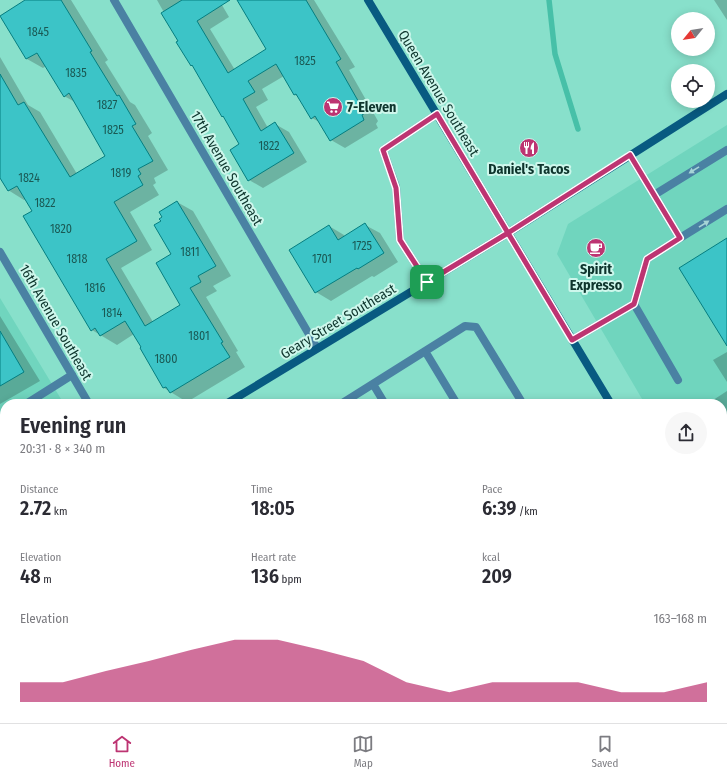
<!DOCTYPE html>
<html lang="en">
<head>
<meta charset="utf-8">
<style>
  :root { --surface:#fff; --page:#f7f7f7; --text:#2b2b33; --muted:#7c7c81; --line:#e1e1e2; --accent:#bd3472 }
  body { margin:0; font-family:"Fira Sans Condensed",sans-serif; background:var(--page); color:var(--text); height:100vh; display:flex; flex-direction:column; font-size:15px; white-space:nowrap }
  * { box-sizing:border-box; margin:0 }
  p { font-size:13px; color:var(--muted) }
  .icon { flex:none; width:22px; height:22px; fill:none; stroke:currentColor; stroke-width:2; stroke-linecap:round; stroke-linejoin:round }
  .map { position:relative; flex:1; overflow:hidden }
  .side { position:absolute; left:0px; top:399px; width:727px; height:324px; display:flex; flex-direction:column; background:var(--surface); border-radius:16px 16px 0 0; box-shadow:0 2px 10px #0003 }
  .side>* { flex:none }
  .needle { width:26px; rotate:240deg }
  .controls { position:absolute; left:671px; top:12px; display:grid; gap:8px }
  .controls a { display:grid; place-items:center; width:44px; height:44px; border-radius:50%; background:var(--surface); box-shadow:0 2px 10px #0003; font-size:20px }
  .pin { position:absolute; display:grid; place-items:center; width:34px; height:34px; color:#fff; margin:-17px; border-radius:8px; box-shadow:0 2px 6px #0006 }
  .round { display:grid; place-items:center; flex:none; width:42px; height:42px; border-radius:21px; background:var(--page) }
  .headline { display:flex; align-items:center; justify-content:space-between; height:68px; padding:0 20px }
  h1 { font-size:22px; font-weight:600; line-height:30px }
  .figures { display:grid; grid-template-columns:repeat(3,1fr); gap:6px; height:68px; padding:4px 20px }
  .figures div { display:grid; align-content:center }
  .figures b { font-size:20px; font-weight:600 }
  .figures small { font-size:11px; font-weight:400 }
  .figures p { font-size:11px }
  .chart { height:112px; padding:8px 20px }
  .chart p { display:flex; justify-content:space-between }
  .chart svg { width:100%; height:72px; margin-top:4px; fill:var(--accent); opacity:.7 }
  .menu { display:flex; justify-content:space-around; align-items:center; height:56px; border-top:1px solid var(--line); background:var(--surface); font-size:11px; color:var(--muted) }
  .menu a { display:grid; justify-items:center; gap:2px }
  .menu .on { color:var(--accent) }
  .map>svg:first-child { display:block }
  .built { fill:#70d5be }
  .shadow { fill:#0003 }
  .lines { fill:none; stroke-linecap:round; stroke-linejoin:round }
  .stream { stroke:#47c0a8; stroke-width:5.5 }
  .building { fill:#3cc4c7; stroke:#057e80 }
  .lane { stroke:#4a81a3; stroke-width:8 }
  .street { stroke:#4a81a3; stroke-width:8 }
  .secondary { stroke:#085a81; stroke-width:8 }
  .oneway { fill:#a6d4d6 }
  .route-casing { stroke:#fff; stroke-width:8 }
  .route { stroke:#bd3472; stroke-width:5 }
  .labels { text-anchor:middle; stroke-width:4; stroke-linejoin:round; paint-order:stroke }
  .number-label { font-size:12px; fill:#1a5954 }
  .street-label { font-size:14px; fill:#0e352d; stroke:#cef7ec }
  .poi-label { font-size:14px; font-weight:bold; fill:#0e352d; stroke:#cef7ec }
</style>
</head>
<body>
<div class="map">
<svg width="727" height="723" viewBox="0 0 727 723">
  <rect width="100%" height="100%" fill="#88e0cb"/>
  <path class="built" d="M 727,125 L 727,545 L 722,536 L 722,404 L 645,404 L 557,254 L 568,224 Z
    M 0,298 L 64,404 L 5,404 L 5,517 L 0,520 Z"/>
  <path class="shadow" d="M 27,0 L 71,0 L 108,60 L 105,62 L 130,102 L 135,105 L 152,133 L 148,136 L 168,170 L 154,178 L 156,183 L 153,185 L 159,195 L 130,212 L 152,250 L 121,268 L 153,322 L 181,305 L 173,254 L 162,221 L 177,202 L 193,211 L 231,276 L 213,286 L 217,291 L 206,297 L 238,351 L 236,352 L 245,367 L 187,402 L 164,388 L 134,334 L 117,345 L 92,330 L 25,216 L 33,211 L 26,199 L 24,200 L 8,190 L 0,176 L 0,57 L 28,105 L 40,112 L 77,174 L 106,156 L 75,102 L 64,96 L 46,66 L 43,68 L 27,59 L 1,15 Z
    M 157,0 L 219,0 L 229,17 L 210,29 L 235,70 L 267,49 L 246,0 L 314,0 L 355,67 L 349,70 L 378,121 L 376,124 L 378,128 L 345,148 L 331,140 L 321,123 L 312,118 L 299,97 L 295,95 L 284,76 L 262,89 L 268,100 L 256,107 L 268,128 L 275,124 L 289,132 L 307,162 L 263,188 L 249,180 L 241,144 L 226,118 L 222,116 Z
    M 714,0 L 727,0 L 727,20 Z
    M 365,225 L 380,233 L 398,262 L 374,277 L 372,276 L 331,301 L 316,292 L 329,226 L 344,235 L 345,237 Z
    M 0,316 L 40,381 L 0,404 Z
    M 727,352 L 727,382 L 713,360 Z
    M 727,391 L 727,474 L 726,474 L 722,471 L 722,404 L 707,404 Z
    M 5,589 L 5,637 L 0,629 L 5,625 L 0,617 L 0,592 Z
    M 53,718 L 119,718 L 111,723 L 56,723 Z
    M 177,718 L 227,718 L 230,723 L 186,723 Z
    M 697,718 L 719,718 L 727,723 L 694,723 Z"/>
  <g class="lines">
    <path class="stream" d="M 549,0 L 555,54 L 578,129
      M 546,723 L 548,718"/>
  </g>
  <path class="building" d="M 25,0 L 61,0 L 92,51 L 90,52 L 117,96 L 119,95 L 136,124 L 132,126 L 153,161 L 138,169 L 141,174 L 138,176 L 143,185 L 114,202 L 137,241 L 106,259 L 145,326 L 180,305 L 156,263 L 171,254 L 154,225 L 161,221 L 159,219 L 162,217 L 159,212 L 177,201 L 216,266 L 198,276 L 201,282 L 190,288 L 223,342 L 221,343 L 230,357 L 170,393 L 166,387 L 163,388 L 140,348 L 141,347 L 125,321 L 100,336 L 95,328 L 91,331 L 23,216 L 32,211 L 17,186 L 8,191 L 0,178 L 0,74 L 18,105 L 24,102 L 70,177 L 105,156 L 69,93 L 64,97 L 37,53 L 26,59 L 0,16 Z
    M 182,0 L 230,0 L 197,21 L 228,73 L 266,49 L 237,0 L 306,0 L 341,59 L 336,62 L 365,113 L 362,115 L 364,120 L 330,141 L 315,116 L 311,119 L 296,94 L 294,95 L 276,64 L 248,81 L 255,92 L 243,99 L 261,131 L 275,122 L 294,153 L 248,181 L 230,150 L 239,144 L 223,116 L 222,117 L 192,65 L 191,66 L 176,42 L 178,41 L 161,13 Z
    M 365,223 L 384,253 L 358,269 L 357,268 L 315,293 L 289,250 L 329,225 L 338,240 Z
    M 727,238 L 727,346 L 679,268 Z
    M 0,331 L 24,372 L 0,386 Z"/>
  <g class="lines">
    <path class="lane" d="M 654,195 L 727,150
      M 680,238 L 727,209
      M 427,282 L 400,240 L 396,187 L 383,150 L 437,114
      M 634,304 L 678,380
      M 572,340 L 634,304 L 647,259 L 680,238 L 630,155
      M 425,351 L 457,404
      M 373,384 L 385,404
      M 26,404 L 72,375
      M 341,404 L 465,326 L 476,327 L 523,404
      M 0,421 L 5,418
      M 722,489 L 727,486
      M 722,561 L 727,558
      M 642,723 L 646,718"/>
    <path class="street" d="M 114,0 L 317,348
      M 0,252 L 89,404
      M 0,708 L 5,717"/>
    <path class="secondary" d="M 368,0 L 611,404
      M 226,404 L 508,233 L 727,94
      M 0,540 L 5,537
      M 722,589 L 727,597"/>
  </g>
  <defs><path id="oneway-solid" d="M-6-.8H1V-3.2L6.5 0L1 3.2V.8H-6Z"/></defs>
  <g class="oneway">
    <use href="#oneway-solid" transform="translate(694 170) rotate(148)"/>
    <use href="#oneway-solid" transform="translate(704 224) rotate(-32)"/>
  </g>
  <g class="lines">
    <defs>
      <path id="route" d="M 427,282 L 508,233 L 572,340 L 634,304 L 647,259 L 680,238 L 630,155 L 508,233 L 437,114 L 383,150 L 396,188 L 400,240 L 427,282"/>
    </defs>
    <use href="#route" class="route-casing"/>
    <use href="#route" class="route"/>
  </g>
  <defs>
    <symbol id="supermarket-disc" viewBox="-11 -11 22 22"><circle r="9.5" fill="#bd3472" stroke="#cef7ec"/><path d="M-6-5.5h2.5l.6 2H6L4.5 2H-2.5L-4.4-4H-6ZM-1.5 3.2a1.3 1.3 0 1 0 .1 0ZM3 3.2a1.3 1.3 0 1 0 .1 0Z" fill="#fff"/></symbol>
    <symbol id="restaurant-disc" viewBox="-11 -11 22 22"><circle r="9.5" fill="#bd3472" stroke="#cef7ec"/><path d="M-5-6h1v4h1v-4h1v4h1v-4h1v5L-1.5 .5V6h-2V.5L-5-1ZM5-6V6H3V1.5H1.5Q1.5-4 5-6Z" fill="#fff"/></symbol>
    <symbol id="cafe-disc" viewBox="-11 -11 22 22"><circle r="9.5" fill="#bd3472" stroke="#cef7ec"/><path d="M-5.5-4.5H6V0H3Q3 3.5 0 3.5H-2.5Q-5.5 3.5-5.5 0ZM3-3.2v2h1.7v-2ZM-6 4.5H4V6H-6Z" fill="#fff"/></symbol>
  </defs>
  <g fill-rule="evenodd">
    <use href="#supermarket-disc" x="322" y="96" width="22" height="22"/>
    <use href="#restaurant-disc" x="518" y="137" width="22" height="22"/>
    <use href="#cafe-disc" x="585" y="237" width="22" height="22"/>
  </g>
  <g class="labels">
    <g class="number-label">
      <text x="38" y="36">1845</text>
      <text x="305" y="65">1825</text>
      <text x="76" y="77">1835</text>
      <text x="107" y="109">1827</text>
      <text x="113" y="134">1825</text>
      <text x="269" y="150">1822</text>
      <text x="121" y="177">1819</text>
      <text x="29" y="182">1824</text>
      <text x="45" y="207">1822</text>
      <text x="61" y="233">1820</text>
      <text x="362" y="250">1725</text>
      <text x="190" y="256">1811</text>
      <text x="77" y="263">1818</text>
      <text x="322" y="263">1701</text>
      <text x="95" y="292">1816</text>
      <text x="112" y="317">1814</text>
      <text x="199" y="340">1801</text>
      <text x="166" y="363">1800</text>
    </g>
    <g class="street-label">
      <text transform="translate(439 93) rotate(59)" y="5">Queen Avenue Southeast</text>
      <text transform="translate(227 168) rotate(60)" y="5">17th Avenue Southeast</text>
      <text transform="translate(338 321) rotate(-31)" y="5">Geary Street Southeast</text>
      <text transform="translate(56 322) rotate(60)" y="5">16th Avenue Southeast</text>
    </g>
    <g class="poi-label">
      <text x="347" y="112" text-anchor="start">7-Eleven</text>
      <text x="529" y="174">Daniel's Tacos</text>
      <text x="596" y="274">Spirit<tspan x="596" dy="16">Expresso</tspan></text>
    </g>
  </g>
</svg>
<div class="controls">
<a><svg class="needle" viewBox="-14 -14 28 28"><path d="M0-13l5 13h-10z" fill="#e53935"/><path d="M0 13l5-13h-10z" fill="#7c7c81"/></svg></a>
<a><svg class="icon" aria-label="locate" viewBox="0 0 24 24"><circle cx="12" cy="12" r="6"/><path d="M12 2v4M12 18v4M2 12h4M18 12h4"/></svg></a>
</div>
<div class="pin" style="left:427px;top:282px;background:#1e9e55"><svg class="icon" aria-label="arrive" viewBox="0 0 24 24"><path d="M6 21V4h12l-3 4 3 4H6"/></svg></div>
<section class="side">
<div class="headline"><div><h1>Evening run</h1><p>20:31 · 8 × 340 m</p></div><a class="round"><svg class="icon" aria-label="share" viewBox="0 0 24 24"><path d="M12 15V3M7 8l5-5 5 5M5 13v7h14v-7"/></svg></a></div>
<div class="figures">
<div><p>Distance</p><b>2.72<small> km</small></b></div>
<div><p>Time</p><b>18:05</b></div>
<div><p>Pace</p><b>6:39<small> /km</small></b></div>
</div>
<div class="figures">
<div><p>Elevation</p><b>48<small> m</small></b></div>
<div><p>Heart rate</p><b>136<small> bpm</small></b></div>
<div><p>kcal</p><b>209</b></div>
</div>
<div class="chart"><p><span>Elevation</span>163–168 m</p>
<svg viewBox="0 0 160 44" preserveAspectRatio="none"><path d="M0 44V32L10 32L20 25L30 19L40 12L50 6L60 6L70 12L80 19L90 32L100 38L110 32L120 32L130 32L140 38L150 38L160 32V44z"/></svg>
</div>
</section>
</div>
<nav class="menu">
<a class="on"><svg class="icon" aria-label="home" viewBox="0 0 24 24"><path d="M3 11l9-7 9 7M6 9v11h12V9"/></svg>Home</a>
<a><svg class="icon" aria-label="map" viewBox="0 0 24 24"><path d="M3 6l6-2 6 2 6-2v14l-6 2-6-2-6 2zM9 4v14M15 6v14"/></svg>Map</a>
<a><svg class="icon" aria-label="saved" viewBox="0 0 24 24"><path d="M7 4h10v16l-5-4-5 4z"/></svg>Saved</a>
</nav>
</body>
</html>
